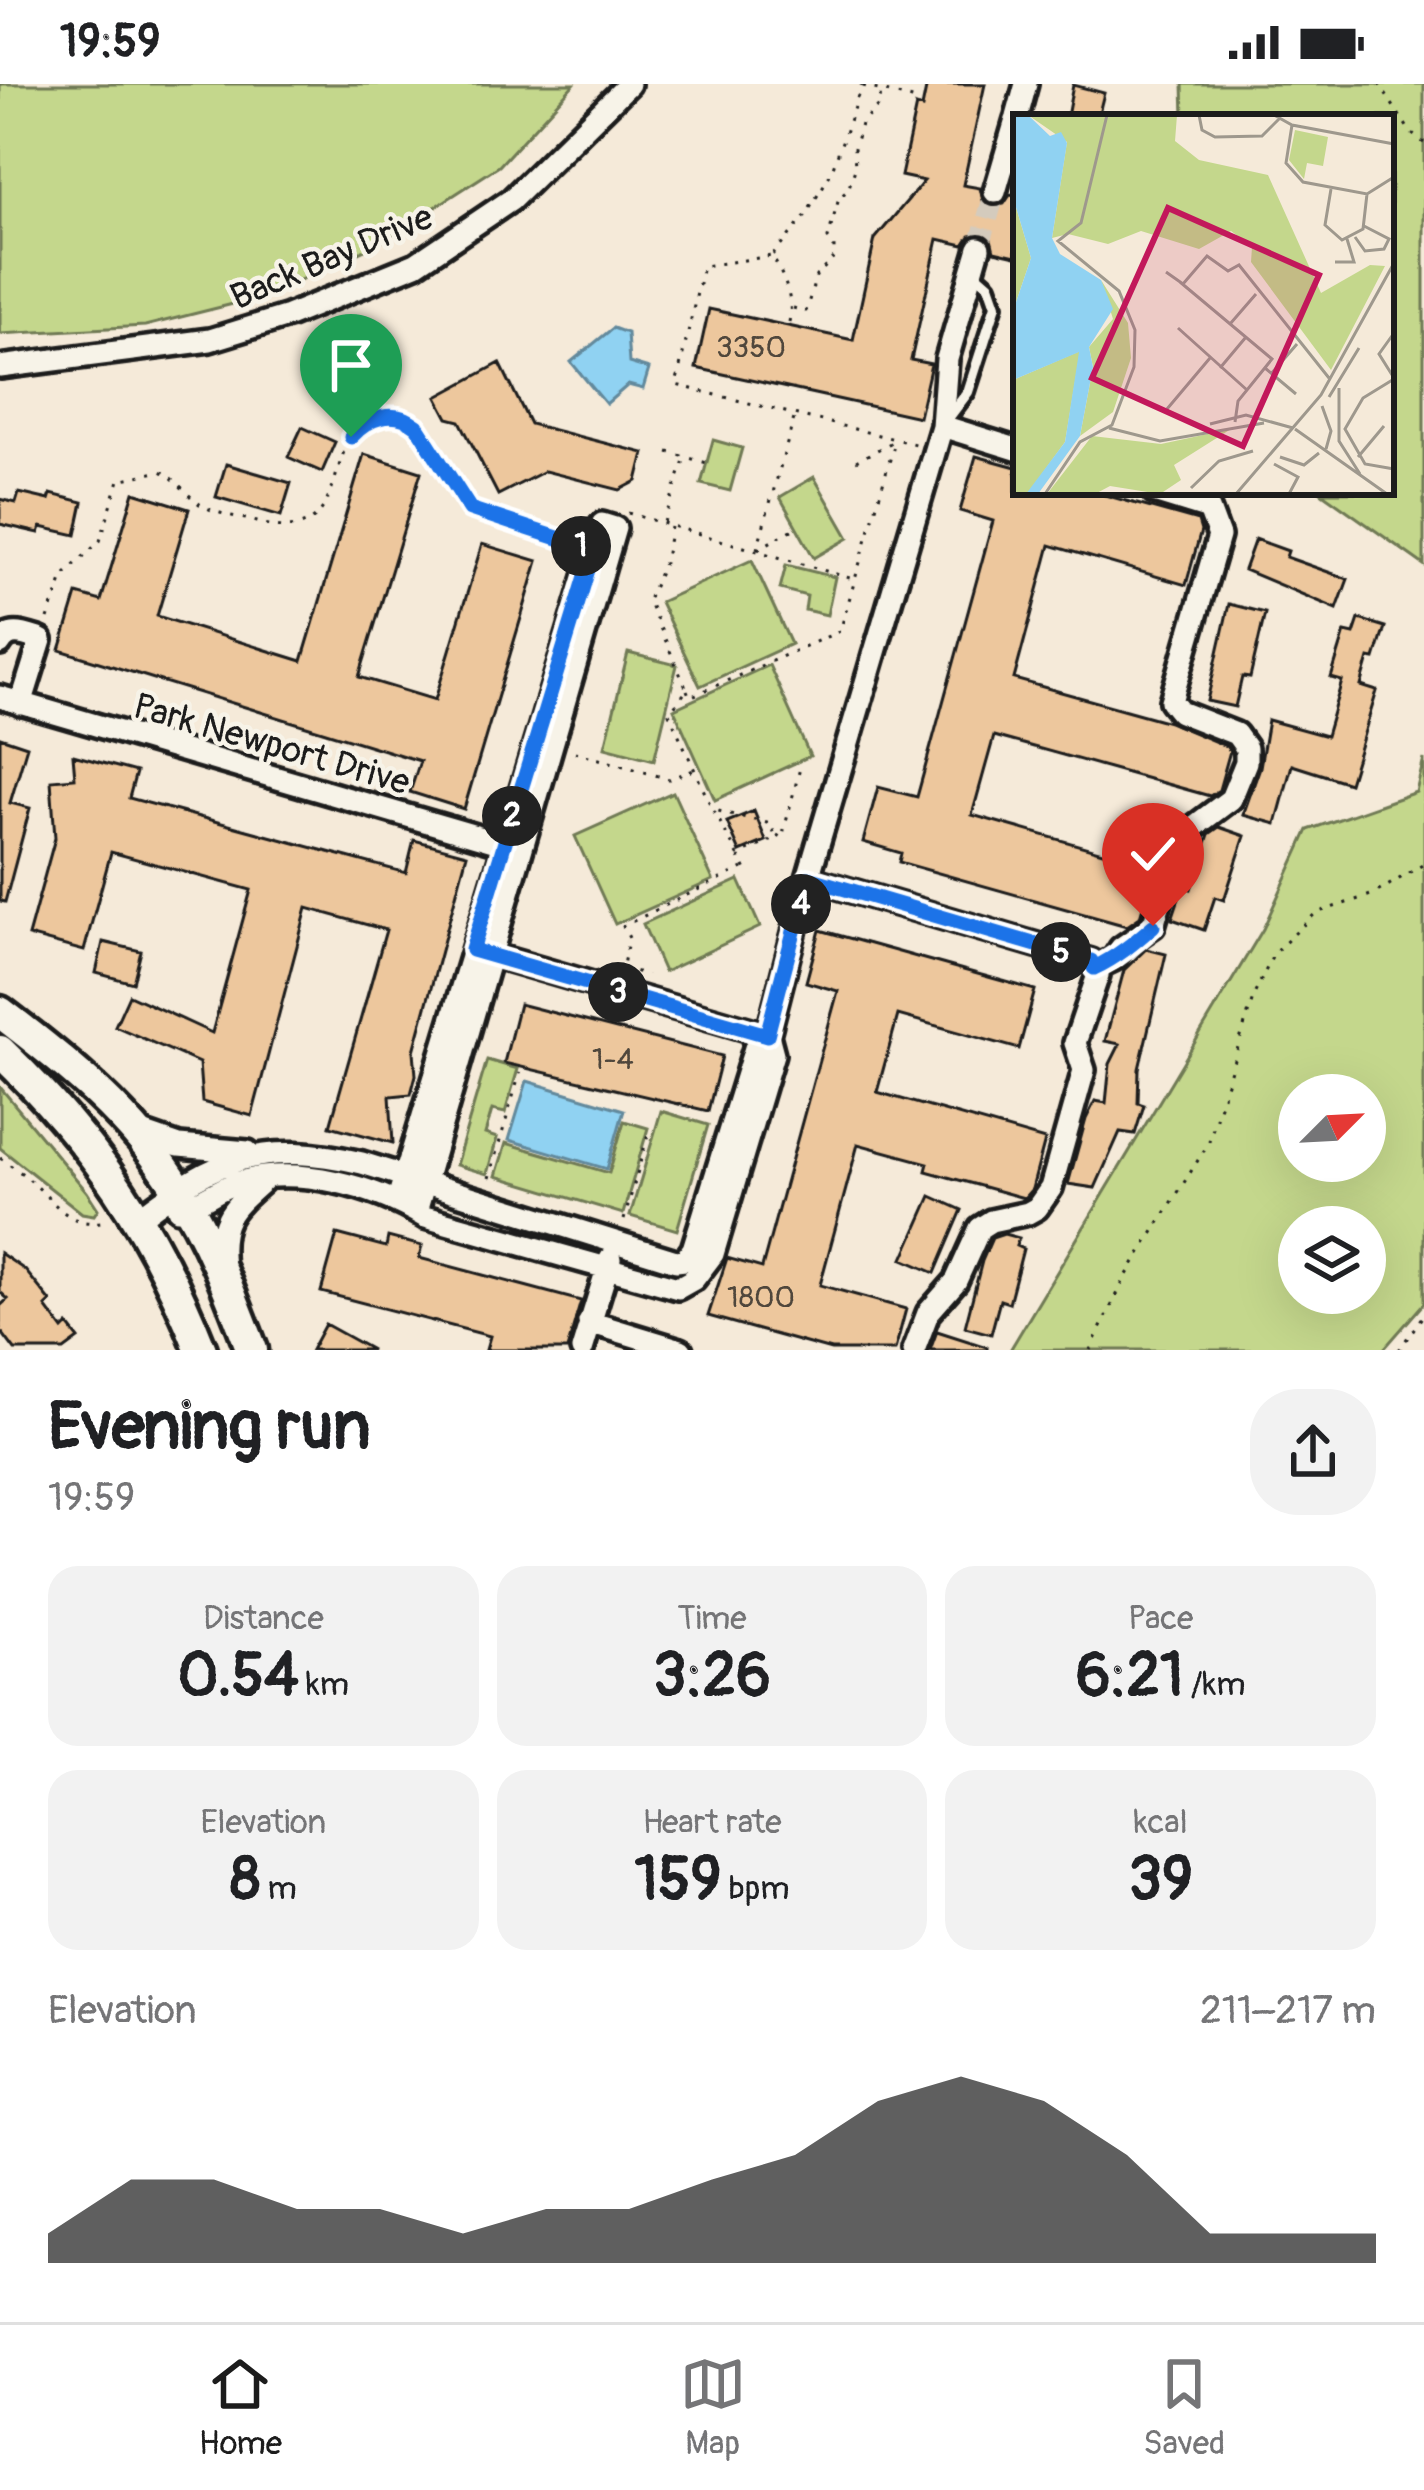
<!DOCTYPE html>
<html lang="en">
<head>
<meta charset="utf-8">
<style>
  :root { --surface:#fff; --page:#f2f2f2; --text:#202124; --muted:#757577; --line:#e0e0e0; --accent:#1c1c1c }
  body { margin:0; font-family:Pangolin,sans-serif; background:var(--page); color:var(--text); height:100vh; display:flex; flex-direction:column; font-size:45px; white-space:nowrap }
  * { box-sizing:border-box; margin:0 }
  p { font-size:39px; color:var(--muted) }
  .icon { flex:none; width:66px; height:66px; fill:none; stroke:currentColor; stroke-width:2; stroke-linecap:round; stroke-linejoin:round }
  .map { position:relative; height:1266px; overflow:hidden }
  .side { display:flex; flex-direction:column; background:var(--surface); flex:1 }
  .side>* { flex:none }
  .needle { width:78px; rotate:66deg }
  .fabs { position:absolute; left:1278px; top:990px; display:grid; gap:24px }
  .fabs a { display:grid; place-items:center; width:108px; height:108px; border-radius:50%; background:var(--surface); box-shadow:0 12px 48px #0002; font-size:60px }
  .pin { position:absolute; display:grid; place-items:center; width:102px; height:102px; color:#fff; margin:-123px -51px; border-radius:50% 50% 50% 0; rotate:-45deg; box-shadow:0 0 12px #0007 }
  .pin .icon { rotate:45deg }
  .km { position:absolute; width:60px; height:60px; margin:-30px; border-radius:50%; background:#222; color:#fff; font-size:33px; line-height:60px; text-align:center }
  .round { display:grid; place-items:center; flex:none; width:126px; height:126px; border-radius:48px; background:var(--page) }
  .head { display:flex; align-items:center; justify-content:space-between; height:204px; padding:0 48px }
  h1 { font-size:66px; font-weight:800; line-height:90px }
  .stats { display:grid; grid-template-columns:repeat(3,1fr); gap:18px; height:204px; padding:12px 48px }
  .stats div { display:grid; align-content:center; border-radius:30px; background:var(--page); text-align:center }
  .stats b { font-size:60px; font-weight:800 }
  .stats small { font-size:33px; font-weight:400 }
  .stats p { font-size:33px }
  .chart { height:336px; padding:24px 48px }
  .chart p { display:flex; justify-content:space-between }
  .chart svg { width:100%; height:216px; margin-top:12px; fill:var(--accent); opacity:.7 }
  .status { display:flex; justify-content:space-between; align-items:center; height:84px; padding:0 60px; background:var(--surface); direction:ltr }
  .status svg { height:33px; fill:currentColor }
  .menu { display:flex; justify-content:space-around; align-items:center; height:168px; border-top:3px solid var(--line); background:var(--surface); font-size:33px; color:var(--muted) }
  .menu a { display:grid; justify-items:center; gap:6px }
  .menu .active { color:var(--accent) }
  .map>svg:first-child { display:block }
  .green { fill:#c4d78c; stroke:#707a54; stroke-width:3; fill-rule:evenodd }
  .water { fill:#90d2f2; stroke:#62899c; stroke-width:3 }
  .building { fill:#edc79d; stroke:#1c1c1c; stroke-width:3 }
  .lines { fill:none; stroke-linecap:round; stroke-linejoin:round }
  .street-tunnel { stroke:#d4cbbd; stroke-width:21; stroke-dasharray:21 10; stroke-linecap:butt }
  .lane-casing { stroke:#1c1c1c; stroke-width:20 }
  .street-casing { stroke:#1c1c1c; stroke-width:30 }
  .secondary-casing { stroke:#1c1c1c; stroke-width:39 }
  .path { stroke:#1c1c1c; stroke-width:3; stroke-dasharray:3 9; stroke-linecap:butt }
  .lane { stroke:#f7f3e8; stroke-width:10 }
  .street { stroke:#f7f3e8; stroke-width:21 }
  .secondary { stroke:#f7f3e8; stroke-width:30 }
  .route-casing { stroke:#fff; stroke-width:24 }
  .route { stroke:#1a73e8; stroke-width:15 }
  .labels { text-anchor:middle; stroke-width:9; stroke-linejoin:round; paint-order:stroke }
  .number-label { font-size:30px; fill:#50473c }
  .street-label { font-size:36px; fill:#1c1c1c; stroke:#f7f3e8 }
  .inset-road { fill:none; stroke:#9e988d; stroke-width:3 }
  .view { fill:#c2185b; fill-opacity:0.15; stroke:#c2185b; stroke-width:6 }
  .inset-edge { fill:none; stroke:#1c1c1c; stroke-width:6 }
</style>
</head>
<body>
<div class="status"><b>19:59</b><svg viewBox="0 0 49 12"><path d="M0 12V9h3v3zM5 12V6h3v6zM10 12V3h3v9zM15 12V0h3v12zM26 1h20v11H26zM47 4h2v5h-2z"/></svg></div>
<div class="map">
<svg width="1424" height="1266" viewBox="0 0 1424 1266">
  <rect width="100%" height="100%" fill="#f5ead9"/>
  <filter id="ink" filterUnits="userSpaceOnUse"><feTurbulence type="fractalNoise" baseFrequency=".00833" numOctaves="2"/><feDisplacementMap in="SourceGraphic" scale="24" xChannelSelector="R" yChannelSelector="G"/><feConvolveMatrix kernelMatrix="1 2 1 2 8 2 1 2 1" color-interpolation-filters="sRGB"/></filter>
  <g filter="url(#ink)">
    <path class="green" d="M 0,0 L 574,0 L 499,82 L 378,160 L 265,212 L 145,242 L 0,250 Z
      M 1183,0 L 1424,0 L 1424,481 L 1321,408 L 1391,408 L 1391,33 L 1184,33 Z
      M 713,356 L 742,364 L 730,407 L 701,400 Z
      M 814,393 L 849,454 L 814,474 L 780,413 Z
      M 752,476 L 791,560 L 700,602 L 660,518 Z
      M 786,481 L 835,493 L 827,531 L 805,526 L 807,512 L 780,505 Z
      M 628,569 L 677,581 L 654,676 L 605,663 Z
      M 769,581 L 810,672 L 715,716 L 674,625 Z
      M 1424,675 L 1424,1219 L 1383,1266 L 1010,1266 L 1263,845 L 1308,746 L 1416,708 ZM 1299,1011 L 1365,1011 L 1365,1077 L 1299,1077 ZM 1299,1143 L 1365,1143 L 1365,1209 L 1299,1209 Z
      M 673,708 L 713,796 L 615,840 L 575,752 Z
      M 739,796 L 760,843 L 664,888 L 643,840 Z
      M 487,976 L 518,985 L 505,1029 L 492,1026 L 485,1050 L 497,1054 L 487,1090 L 456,1081 Z
      M 0,1003 L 87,1108 L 98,1125 L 94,1131 L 82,1129 L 0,1064 Z
      M 661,1027 L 708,1041 L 677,1146 L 630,1132 Z
      M 624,1037 L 648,1044 L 623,1130 L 496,1092 L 506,1059 L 609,1089 Z"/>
    <path class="water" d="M 613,244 L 627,249 L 629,279 L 649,285 L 643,305 L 628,301 L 606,320 L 571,278 Z
      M 527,997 L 624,1026 L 607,1085 L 509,1056 Z"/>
    <path class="building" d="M 927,0 L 985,0 L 963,101 L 980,104 L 983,117 L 992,123 L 1004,120 L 1010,111 L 1016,112 L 1016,172 L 994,167 L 991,155 L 982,149 L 970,152 L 964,161 L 938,155 L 911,276 L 931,280 L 919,333 L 696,284 L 709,225 L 853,256 L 875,155 L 924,97 L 901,92 L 916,22 L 922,24 Z
      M 1073,1 L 1104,9 L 1098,33 L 1067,33 Z
      M 500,279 L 530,340 L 644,369 L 637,397 L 620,406 L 545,387 L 498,411 L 460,337 L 448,334 L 437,313 Z
      M 302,343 L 335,358 L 322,388 L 288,373 Z
      M 364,370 L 421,388 L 359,593 L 435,616 L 482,460 L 538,477 L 464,725 L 410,708 L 420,677 L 60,566 L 77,510 L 101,517 L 134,408 L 189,425 L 157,532 L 302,577 Z
      M 976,372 L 1016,383 L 1016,408 L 1094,408 L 1198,437 L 1201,447 L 1186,501 L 1050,461 L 1014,595 L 1169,638 L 1226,662 L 1230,667 L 1219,706 L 1210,712 L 994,652 L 972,731 L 1117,772 L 1116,778 L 1153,788 L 1140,833 L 1127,842 L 899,778 L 901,769 L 863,758 L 878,703 L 917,713 L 993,437 L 960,427 Z
      M 226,380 L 291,399 L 281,432 L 216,413 Z
      M 19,409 L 49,416 L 51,410 L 83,418 L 76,451 L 41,443 L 39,449 L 0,440 L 0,415 L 16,419 Z
      M 1255,455 L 1288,467 L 1286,473 L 1348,495 L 1337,525 L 1244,486 Z
      M 1229,520 L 1265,529 L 1250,594 L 1242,593 L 1235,623 L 1207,617 Z
      M 1359,535 L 1385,543 L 1375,575 L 1369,574 L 1361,602 L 1377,607 L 1349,699 L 1292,681 L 1276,740 L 1243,731 L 1260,683 L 1268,636 L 1326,652 L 1342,597 L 1331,594 L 1345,548 L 1354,550 Z
      M 0,653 L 27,662 L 10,719 L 30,724 L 5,818 L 0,817 Z
      M 73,671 L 136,688 L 129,714 L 406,789 L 414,756 L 467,770 L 414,967 L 416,991 L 411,1010 L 390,1012 L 393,1059 L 330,1042 L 386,846 L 307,824 L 252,1032 L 202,1018 L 199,979 L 115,942 L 129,911 L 212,949 L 251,806 L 111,768 L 84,867 L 28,852 L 55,754 L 51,696 L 75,694 Z
      M 754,727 L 766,757 L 740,768 L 727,738 Z
      M 1219,743 L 1245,752 L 1224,816 L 1215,813 L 1204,846 L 1172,835 L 1183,802 L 1191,805 L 1209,750 Z
      M 820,846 L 1035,906 L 1019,965 L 898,931 L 877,1008 L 1045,1056 L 1032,1105 L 1024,1114 L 926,1087 L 928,1079 L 858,1060 L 820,1201 L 906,1225 L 895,1266 L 831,1266 L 708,1232 L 727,1174 L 762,1184 L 838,907 L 806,898 Z
      M 103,858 L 141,867 L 133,899 L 96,889 Z
      M 1146,865 L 1166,870 L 1139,985 L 1138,1019 L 1144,1021 L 1135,1050 L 1120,1048 L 1095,1104 L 1068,1100 L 1086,1035 L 1095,1017 L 1106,1019 L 1110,980 L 1120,960 L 1105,957 L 1124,886 Z
      M 519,920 L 722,972 L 708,1027 L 504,979 Z
      M 931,1112 L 962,1126 L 935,1189 L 903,1175 Z
      M 337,1150 L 386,1163 L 388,1153 L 422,1162 L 419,1174 L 581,1217 L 567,1266 L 486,1266 L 490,1252 L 321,1208 Z
      M 1004,1150 L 1019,1154 L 1016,1162 L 1023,1165 L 1009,1219 L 1000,1216 L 991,1250 L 965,1243 L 982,1177 L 992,1154 Z
      M 0,1169 L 25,1186 L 51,1218 L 46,1223 L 63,1246 L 68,1241 L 79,1255 L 64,1266 L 15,1266 L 0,1246 L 0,1222 L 8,1215 L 0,1208 Z
      M 325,1240 L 372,1266 L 311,1266 Z
      M 937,1247 L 987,1263 L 987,1266 L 930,1266 Z"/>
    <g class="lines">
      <path class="street-tunnel" d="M 979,164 L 995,108"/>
      <defs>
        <path id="lane" d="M 946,337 L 968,308 L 996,221 L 989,201 L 973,187"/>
        <path id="street" d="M 1017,33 L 1026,0
          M 995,108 L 1016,36
          M 0,283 L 210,256 L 288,232 L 416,180 L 511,116 L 629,0
          M 942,342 L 1016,365
          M 0,560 C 9,543 26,551 41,556 L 21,620
          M 0,613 L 517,764
          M 808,794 L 1091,877 L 1095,884
          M 478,867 L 768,951
          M 1095,884 L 1114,875 L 1121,864 L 1153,842 L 1179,754 L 1231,715 L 1246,678 L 1246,664 L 1236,650 L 1180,628 L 1171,617 L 1219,452 L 1209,425 L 1154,408
          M 139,1048 L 179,1062 L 248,1068
          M 397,1118 L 602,440 L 615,444 L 416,1128
          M 178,1125 C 200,1121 218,1104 239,1098 C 299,1081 373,1102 425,1133 L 678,1204 L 694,1195 L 713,1170 L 773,970 L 768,951
          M 140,1133 C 219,1072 263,1057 362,1079 L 676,1177 L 685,1176 L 693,1165 L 755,964 L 768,951 L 808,794 L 942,342 L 947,275 L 979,164
          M 223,1183 C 217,1133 233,1124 266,1094
          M 589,1238 L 681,1266
          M 582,1266 L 610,1175
          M 914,1266 L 928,1229 L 956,1197 L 980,1144 L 991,1137 L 1028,1129 L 1037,1124 L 1051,1104 L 1084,986 L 1075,959 L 1098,891 L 1095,884"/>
        <path id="secondary" d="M 0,928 C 66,978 134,1033 178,1105 C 210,1155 231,1211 252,1266
          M 0,967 C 94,1058 153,1144 201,1266"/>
      </defs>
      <use href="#lane" class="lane-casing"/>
      <use href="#street" class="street-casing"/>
      <use href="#secondary" class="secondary-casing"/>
      <path class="path" d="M 1379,0 L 1411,49 L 1424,59
        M 863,2 L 916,16
        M 773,171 L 804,134 L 831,89 L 862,0
        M 793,224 L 806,227 L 816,192 L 834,174 L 834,161 L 828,154 L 839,114 L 848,106 L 855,85 L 854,64 L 861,40 L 880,20 L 881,0
        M 789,238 C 794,215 784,193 772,172 L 703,182 L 676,301 L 915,360
        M 668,368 L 707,379
        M 856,377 L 894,357
        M 628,429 L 853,495
        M 664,438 L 685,373
        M 671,443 L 664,479 L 648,516 L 687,606 L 669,629 L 710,720 L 738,771 L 769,758 L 775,751 L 771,740 L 714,726
        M 757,465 L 795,331
        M 758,465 L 797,443
        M 48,535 L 64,491 L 100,457 L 119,396 L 161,387 C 178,395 187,413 203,422 C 219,431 240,433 257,438 C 369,471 307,324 397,333 C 433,336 444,404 469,425 C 484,437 553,453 575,460
        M 687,606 L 690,613 L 840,547 L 895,358
        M 575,668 L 669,695 L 694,686
        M 777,751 L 782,754 L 801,680
        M 739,773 L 743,784 L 754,779
        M 624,884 L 647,891
        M 621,889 L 629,854 L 623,842 L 743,784
        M 0,1074 C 11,1082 23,1089 32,1098 C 57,1120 69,1145 106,1137
        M 489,1094 L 520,989
        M 624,1136 L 649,1047
        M 1090,1266 L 1125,1194 L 1208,1060 L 1254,911 L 1274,869 L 1316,829 L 1374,810 L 1424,780
        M 1399,1266 L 1424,1230"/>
      <use href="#lane" class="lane"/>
      <use href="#street" class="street"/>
      <use href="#secondary" class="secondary"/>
    </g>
  </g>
  <g class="lines" filter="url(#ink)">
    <defs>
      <path id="route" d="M 351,353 C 369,333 394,324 417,342 L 470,425 L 594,466 L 472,866 L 767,951 L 808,794 L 1091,877 L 1094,884 C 1116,874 1135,858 1153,842"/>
    </defs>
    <use href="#route" class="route-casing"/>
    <use href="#route" class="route"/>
  </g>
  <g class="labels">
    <g class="number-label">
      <text x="751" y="273">3350</text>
      <text x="613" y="985">1-4</text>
      <text x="761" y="1223">1800</text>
    </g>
    <g class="street-label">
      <text transform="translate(331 172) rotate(-23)" y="13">Back Bay Drive</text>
      <text transform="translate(272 659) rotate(16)" y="13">Park Newport Drive</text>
    </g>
  </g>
  <g transform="translate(1013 30)">
    <rect width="381" height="381" fill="#f5ead9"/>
    <path d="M 15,1 L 164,1 L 162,27 L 186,46 L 255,61 L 308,179 L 357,151 L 372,152 L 318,256 L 238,148 L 239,133 L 218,117 L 186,135 L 128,117 L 95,130 L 55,120 L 39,124 L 54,28 ZM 282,16 L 315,23 L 310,52 L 294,49 L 291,65 L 276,46 ZM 0,83 L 18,144 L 0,197 ZM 88,166 L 115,209 L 118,244 L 100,298 L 67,322 L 80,253 L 76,233 L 100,205 ZM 67,237 L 52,328 L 15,379 L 0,380 L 0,266 ZM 218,315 L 161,351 L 168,366 L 147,380 L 97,372 L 82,380 L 34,380 L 79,322 L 148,330 Z" fill="#c4d78c"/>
    <path d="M 0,1 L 15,1 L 37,22 L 48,18 L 54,29 L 39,124 L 47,140 L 88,166 L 100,195 L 76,233 L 80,253 L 67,322 L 25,380 L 13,380 L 52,328 L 66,238 L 0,266 L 0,197 L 18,144 L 0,83 Z" fill="#90d2f2"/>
    <path class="inset-road" d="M 186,1 L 189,16 L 202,23 L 249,22 L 266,5M 261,1 L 279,11 L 381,30M 279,11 L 273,49 L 290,68 L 354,80 L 381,63M 318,75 L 312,111 L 329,126 L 350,115 L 354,80M 342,123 L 352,137 L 371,135 L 376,125 L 351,112M 322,148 L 341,148 L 334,125M 153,158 L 170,170 L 194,142 L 215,157 L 226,151 L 316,264M 167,168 L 259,245 L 225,287 L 222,308M 217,210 L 243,180M 165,214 L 234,276M 381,219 L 366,240 L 381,264M 207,254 L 233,223M 252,254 L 283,280M 258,260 L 284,230M 381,265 L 350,284 L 332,315 L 352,350 L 381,355M 326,274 L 326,327 L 347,360M 316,283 L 346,234M 309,292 L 318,317 L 313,335M 154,295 L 197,244M 197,310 L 233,301 L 280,314M 96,314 L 147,327 L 251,309M 282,315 L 374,380M 267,343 L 291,351 L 306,339M 345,343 L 371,312M 261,350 L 285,363 L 276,380M 178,374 L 206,347 L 240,337M 32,380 L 67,328 L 99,311 L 121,253 L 122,216 L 106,177 L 45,127 L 68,109 L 94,1M 223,380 L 308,281 L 381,149"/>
    <path class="view" d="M 155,94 L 306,161 L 230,332 L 79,264 Z"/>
    <rect width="381" height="381" class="inset-edge"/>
  </g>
</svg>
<div class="fabs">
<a><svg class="needle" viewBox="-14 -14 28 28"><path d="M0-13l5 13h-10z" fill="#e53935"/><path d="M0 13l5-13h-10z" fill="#757577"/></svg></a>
<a><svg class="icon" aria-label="layers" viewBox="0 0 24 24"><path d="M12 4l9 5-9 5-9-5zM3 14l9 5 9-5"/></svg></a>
</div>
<div class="pin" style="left:351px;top:353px;background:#1e9e55"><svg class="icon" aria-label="arrive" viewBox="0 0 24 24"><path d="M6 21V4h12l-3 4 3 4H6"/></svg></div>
<div class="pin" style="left:1153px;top:842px;background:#d93025"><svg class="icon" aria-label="check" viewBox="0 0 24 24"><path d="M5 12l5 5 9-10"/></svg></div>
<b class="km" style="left:581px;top:462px">1</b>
<b class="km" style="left:512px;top:732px">2</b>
<b class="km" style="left:618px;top:908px">3</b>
<b class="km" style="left:801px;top:820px">4</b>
<b class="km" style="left:1061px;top:868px">5</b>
</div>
<section class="side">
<div class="head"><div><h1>Evening run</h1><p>19:59</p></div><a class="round"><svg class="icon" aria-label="share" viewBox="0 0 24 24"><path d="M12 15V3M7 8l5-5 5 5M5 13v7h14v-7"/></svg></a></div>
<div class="stats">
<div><p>Distance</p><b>0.54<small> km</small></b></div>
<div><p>Time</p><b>3:26</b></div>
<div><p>Pace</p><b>6:21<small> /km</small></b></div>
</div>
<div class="stats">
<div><p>Elevation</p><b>8<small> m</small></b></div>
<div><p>Heart rate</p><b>159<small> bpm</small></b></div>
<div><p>kcal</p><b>39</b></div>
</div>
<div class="chart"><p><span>Elevation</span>211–217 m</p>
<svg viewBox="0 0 160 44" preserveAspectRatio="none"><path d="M0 44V38L10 27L20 27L30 33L40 33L50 38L60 33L70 33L80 27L90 22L100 11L110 6L120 11L130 22L140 38L150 38L160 38V44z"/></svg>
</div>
</section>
<nav class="menu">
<a class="active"><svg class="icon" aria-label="home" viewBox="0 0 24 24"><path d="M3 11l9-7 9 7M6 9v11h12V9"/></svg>Home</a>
<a><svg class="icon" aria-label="map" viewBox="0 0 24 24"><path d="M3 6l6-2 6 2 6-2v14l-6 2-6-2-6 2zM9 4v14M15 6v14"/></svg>Map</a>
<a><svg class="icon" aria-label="saved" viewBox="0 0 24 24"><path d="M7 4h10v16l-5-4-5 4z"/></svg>Saved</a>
</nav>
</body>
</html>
